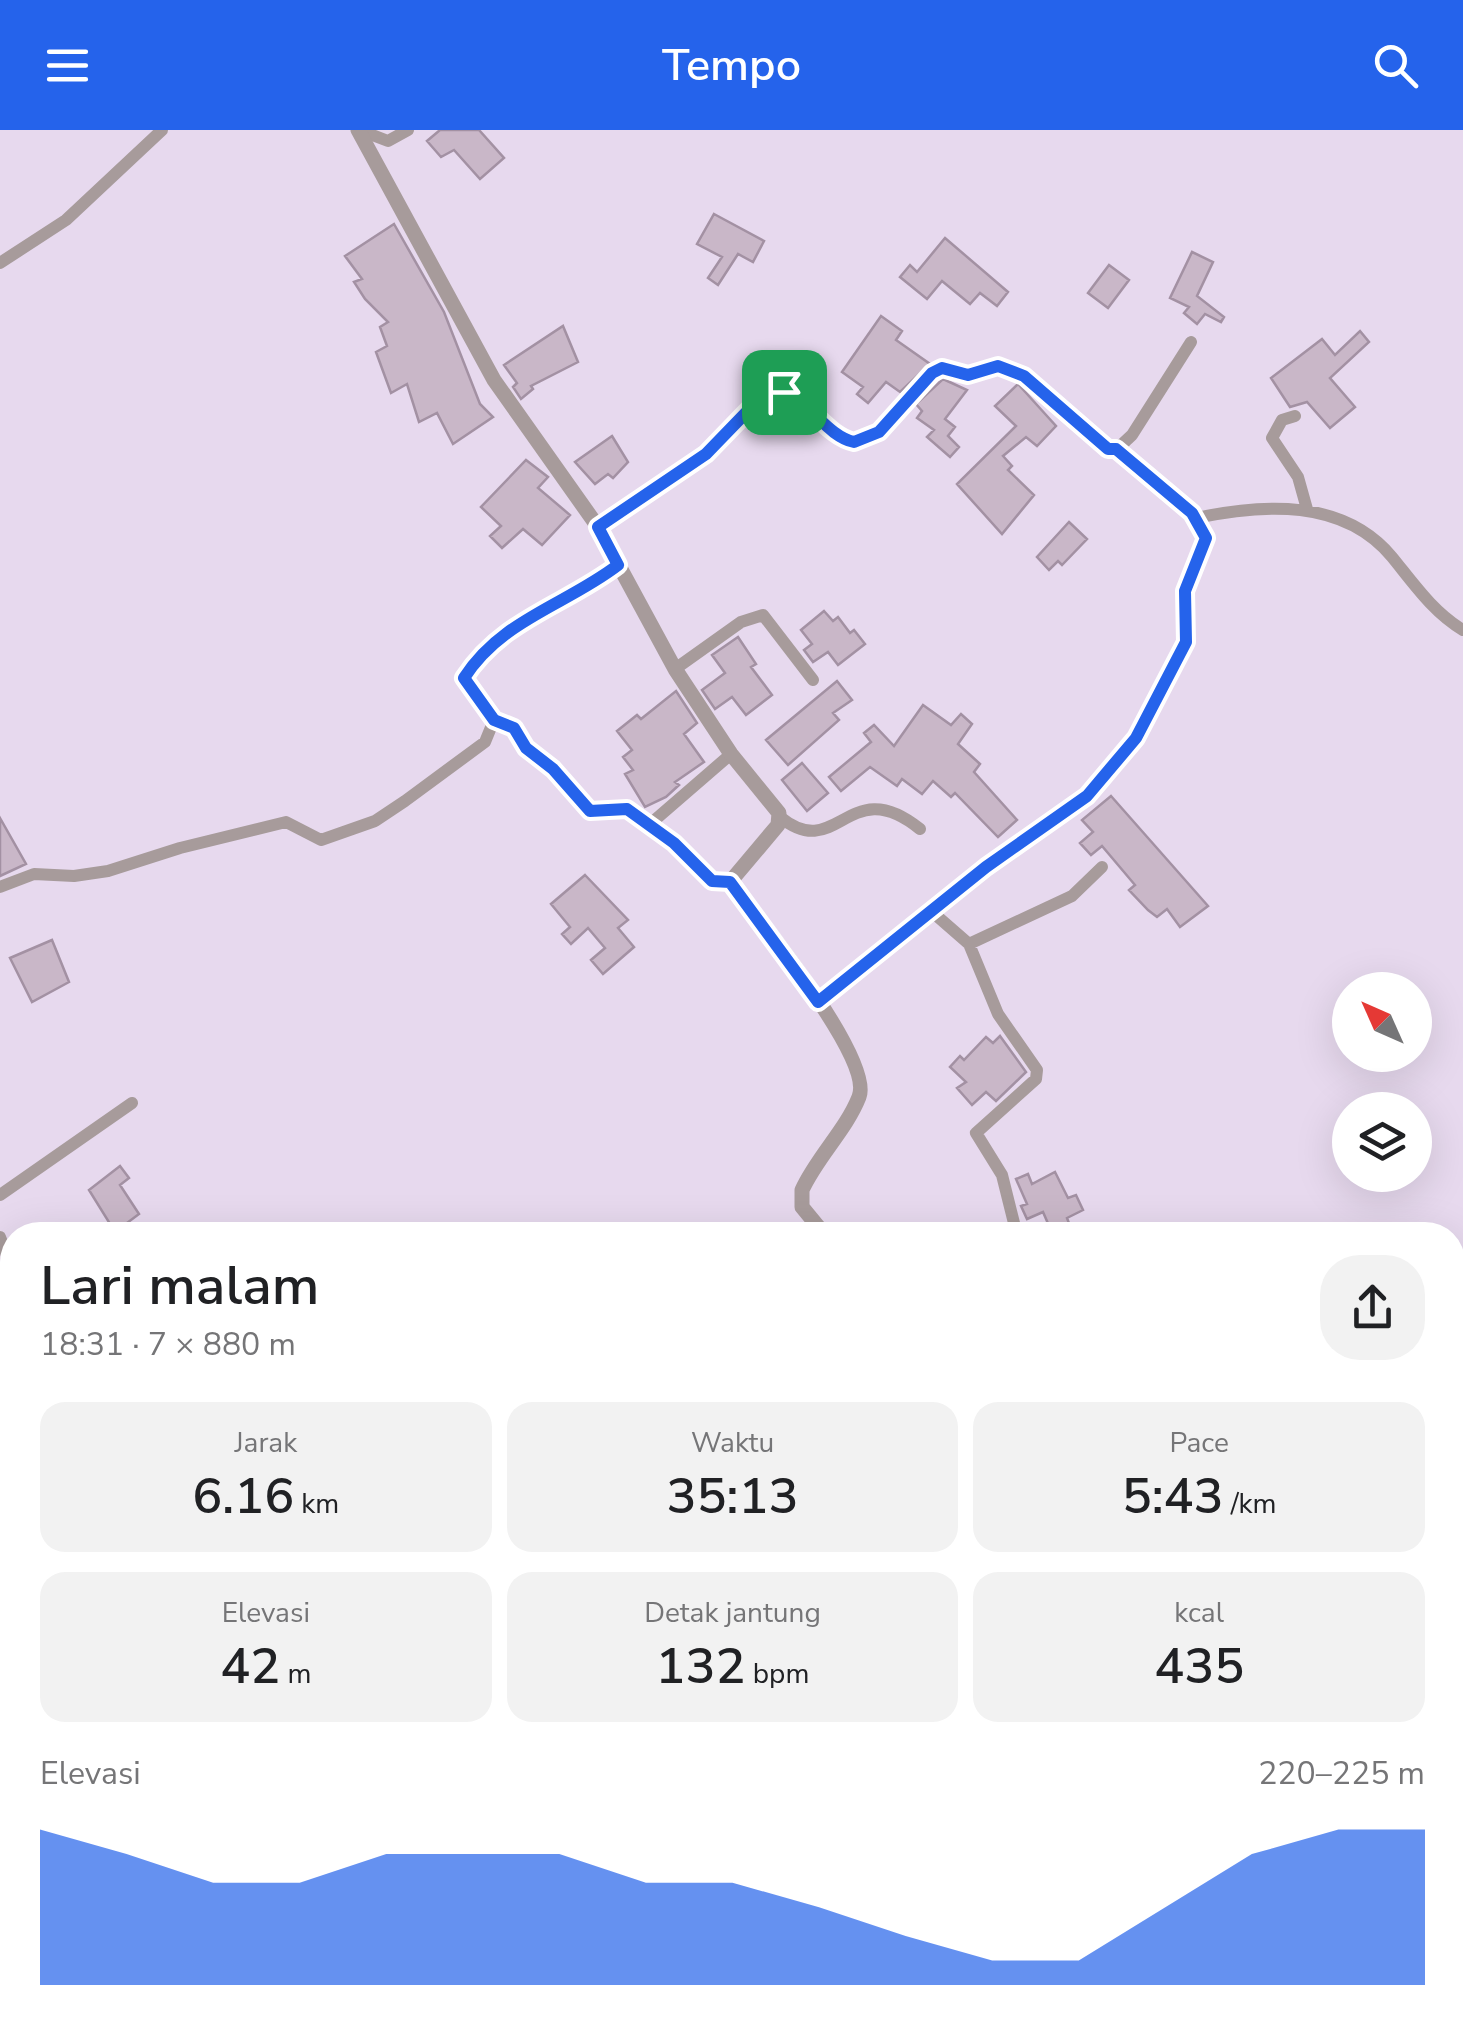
<!DOCTYPE html>
<html lang="id">
<head>
<meta charset="utf-8">
<style>
  :root { --surface:#fff; --page:#f2f2f2; --text:#202124; --muted:#757577; --accent:#2563eb }
  body { margin:0; font-family:"Nunito Sans",sans-serif; background:var(--page); color:var(--text); height:100vh; display:flex; flex-direction:column; font-size:38px; white-space:nowrap }
  * { box-sizing:border-box; margin:0 }
  p { font-size:32px; color:var(--muted) }
  .icon { flex:none; width:55px; height:55px; fill:none; stroke:currentColor; stroke-width:2; stroke-linecap:round; stroke-linejoin:round }
  .map { position:relative; flex:1; overflow:hidden }
  .drawer { position:absolute; left:0px; top:1092px; width:1465px; height:812px; display:flex; flex-direction:column; background:var(--surface); border-radius:40px 40px 0 0; box-shadow:0 10px 40px #0002 }
  .drawer>* { flex:none }
  .needle { width:65px; rotate:315deg }
  .fabs { position:absolute; left:1332px; top:842px; display:grid; gap:20px }
  .fabs a { display:grid; place-items:center; width:100px; height:100px; border-radius:50%; background:var(--surface); box-shadow:0 10px 40px #0002; font-size:50px }
  .pin { position:absolute; display:grid; place-items:center; width:85px; height:85px; color:#fff; margin:-42px; border-radius:20px; box-shadow:0 5px 15px #0006 }
  .round { display:grid; place-items:center; flex:none; width:105px; height:105px; border-radius:40px; background:var(--page) }
  .head { display:flex; align-items:center; justify-content:space-between; height:170px; padding:0 40px }
  h1 { font-size:55px; font-weight:600; line-height:75px }
  .metrics { display:grid; grid-template-columns:repeat(3,1fr); gap:15px; height:170px; padding:10px 40px }
  .metrics div { display:grid; align-content:center; border-radius:25px; background:var(--page); text-align:center }
  .metrics b { font-size:50px; font-weight:600 }
  .metrics small { font-size:28px; font-weight:400 }
  .metrics p { font-size:28px }
  .chart { height:280px; padding:20px 40px }
  .chart p { display:flex; justify-content:space-between }
  .chart svg { width:100%; height:180px; margin-top:10px; fill:var(--accent); opacity:.7 }
  header { display:flex; justify-content:space-between; align-items:center; height:130px; padding:0 40px; background:var(--accent); color:#fff; font-size:45px; font-weight:600 }
  .map>svg:first-child { display:block }
  .building { fill:#c9b7c8; stroke:#a391a3; stroke-width:2.5 }
  .lines { fill:none; stroke-linecap:round; stroke-linejoin:round }
  .minor { stroke:#a79b9b; stroke-width:12 }
  .tertiary { stroke:#a79b9b; stroke-width:15 }
  .route-casing { stroke:#fff; stroke-width:20 }
  .route { stroke:#2563eb; stroke-width:12 }
</style>
</head>
<body>
<header><svg class="icon" aria-label="menu" viewBox="0 0 24 24"><path d="M4 6h16M4 12h16M4 18h16"/></svg>Tempo<svg class="icon" aria-label="search" viewBox="0 0 24 24"><circle cx="10" cy="10" r="6"/><path d="M15 15l6 6"/></svg></header>
<div class="map">
<svg width="1463" height="1903" viewBox="0 0 1463 1903">
  <rect width="100%" height="100%" fill="#e7d9ee"/>
  <path class="building" d="M 440,0 L 479,0 L 504,28 L 480,49 L 454,20 L 441,27 L 427,11 Z
    M 714,84 L 764,111 L 753,132 L 738,124 L 718,155 L 708,148 L 722,127 L 697,114 Z
    M 394,94 L 444,182 L 480,274 L 493,287 L 453,314 L 437,283 L 419,292 L 407,254 L 391,263 L 376,222 L 387,216 L 380,197 L 388,192 L 365,169 L 354,152 L 362,149 L 345,126 Z
    M 945,108 L 1008,162 L 997,176 L 980,163 L 970,174 L 942,151 L 927,169 L 900,147 L 910,135 L 917,142 Z
    M 1192,122 L 1213,132 L 1197,166 L 1224,187 L 1221,192 L 1205,184 L 1197,194 L 1184,183 L 1189,177 L 1170,168 Z
    M 1109,135 L 1129,150 L 1108,178 L 1088,163 Z
    M 881,186 L 902,201 L 896,210 L 930,234 L 900,262 L 886,252 L 868,273 L 857,264 L 863,257 L 842,242 Z
    M 563,196 L 578,232 L 531,256 L 533,259 L 521,269 L 513,257 L 517,253 L 504,235 Z
    M 1360,201 L 1369,212 L 1330,248 L 1355,277 L 1330,298 L 1307,272 L 1290,277 L 1271,248 L 1322,209 L 1335,225 Z
    M 943,249 L 967,260 L 945,289 L 955,297 L 948,306 L 959,317 L 950,327 L 927,307 L 934,300 L 917,288 L 922,281 L 916,274 Z
    M 1018,254 L 1056,296 L 1037,316 L 1026,307 L 1003,326 L 1012,336 L 1008,340 L 1034,365 L 1002,404 L 957,354 L 1016,296 L 995,276 Z
    M 612,306 L 628,332 L 613,348 L 608,344 L 595,354 L 575,332 Z
    M 526,330 L 548,347 L 538,358 L 570,385 L 542,415 L 523,399 L 502,418 L 490,406 L 501,396 L 481,377 Z
    M 1069,392 L 1087,409 L 1062,435 L 1058,431 L 1049,440 L 1037,427 Z
    M 824,481 L 833,491 L 838,487 L 850,503 L 854,500 L 865,514 L 838,535 L 828,522 L 813,532 L 804,520 L 812,514 L 801,500 Z
    M 738,507 L 756,534 L 751,537 L 772,565 L 746,585 L 732,567 L 715,579 L 702,560 L 725,543 L 712,525 Z
    M 837,551 L 852,570 L 833,583 L 839,590 L 788,635 L 766,610 Z
    M 676,561 L 697,593 L 684,604 L 704,632 L 675,652 L 679,655 L 666,667 L 645,677 L 625,644 L 633,640 L 623,627 L 632,620 L 617,601 L 637,585 L 641,589 Z
    M 923,575 L 951,595 L 961,584 L 972,594 L 958,614 L 980,634 L 974,642 L 1017,690 L 998,707 L 955,663 L 951,667 L 933,651 L 922,664 L 902,649 L 897,656 L 870,637 L 841,661 L 829,647 L 871,612 L 864,603 L 874,595 L 894,616 Z
    M 802,633 L 828,663 L 807,681 L 782,650 Z
    M 1111,666 L 1208,776 L 1180,797 L 1167,779 L 1157,787 L 1148,780 L 1129,760 L 1135,755 L 1102,716 L 1091,725 L 1080,713 L 1093,702 L 1082,690 Z
    M 0,688 L 26,734 L 0,746 Z
    M 585,745 L 628,790 L 618,798 L 634,817 L 603,844 L 591,830 L 605,818 L 588,798 L 571,814 L 562,804 L 570,797 L 551,774 Z
    M 52,810 L 69,852 L 32,872 L 10,828 Z
    M 1000,906 L 1026,942 L 996,971 L 986,962 L 972,975 L 957,958 L 966,952 L 950,937 L 960,926 L 964,930 L 986,907 L 993,913 Z
    M 120,1036 L 129,1048 L 120,1055 L 139,1084 L 115,1102 L 89,1060 Z
    M 1055,1042 L 1068,1068 L 1076,1065 L 1083,1080 L 1067,1088 L 1072,1101 L 1062,1105 L 1053,1105 L 1043,1082 L 1027,1089 L 1021,1076 L 1027,1074 L 1016,1049 L 1028,1044 L 1032,1054 Z"/>
  <g class="lines">
    <path class="minor" d="M 359,0 L 388,11 L 408,0
      M 0,133 L 66,90 L 162,0
      M 1295,286 L 1282,290 L 1272,308 L 1298,347 L 1307,379
      M 1196,388 C 1262,374 1343,368 1392,427 C 1414,454 1433,482 1463,500
      M 598,397 C 638,371 684,348 717,313 C 732,298 755,256 780,261 C 810,267 822,305 854,312 C 895,300 906,256 942,238 C 966,249 980,235 1003,237 C 1032,240 1085,298 1108,319 L 1117,319 L 1132,305 L 1191,212
      M 675,539 L 741,492 L 763,485 L 813,550
      M 494,590 L 514,598 L 526,618 L 553,639 L 590,681 L 627,679 L 674,713 L 711,751 L 730,752
      M 780,687 C 838,734 848,641 920,699
      M 649,695 L 731,624
      M 0,757 L 34,744 L 74,746 L 108,741 L 180,718 L 286,692 L 321,710 L 375,691 L 405,671 L 485,612 L 494,590 L 465,548 L 503,502 L 595,453 L 618,435
      M 930,780 L 969,814 L 998,884 L 1037,940 L 1036,949 L 976,1003 L 1002,1045 L 1017,1105
      M 969,814 L 1072,766 L 1102,737
      M 818,872 L 986,737 L 1087,666 L 1118,635 L 1185,512 L 1185,461 L 1205,408 L 1192,383 L 1117,319
      M 0,1065 L 132,973
      M 0,1107 L 12,1139
      M 0,1228 L 12,1214
      M 1452,1474 L 1463,1462
      M 249,1903 L 263,1892"/>
    <path class="tertiary" d="M 358,0 L 494,250 L 598,397 L 675,539 L 731,624 L 779,683 L 778,695 L 730,752 C 757,786 874,930 859,967 C 846,1000 817,1027 802,1060 L 802,1077 L 825,1105
      M 1452,1887 L 1462,1903"/>
  </g>
  <g class="lines">
    <defs>
      <path id="route" d="M 998,236 L 1024,246 L 1108,319 L 1116,319 L 1192,383 L 1206,408 L 1185,461 L 1186,512 L 1136,608 L 1087,666 L 986,737 L 818,872 L 730,752 L 712,751 L 674,713 L 627,679 L 590,681 L 553,639 L 526,618 L 514,598 L 494,590 L 464,548 C 502,489 566,475 618,435 L 598,397 L 706,324 L 766,262 C 802,254 821,305 854,312 L 879,302 L 932,243 L 942,238 L 968,245 Z"/>
    </defs>
    <use href="#route" class="route-casing"/>
    <use href="#route" class="route"/>
  </g>
</svg>
<div class="fabs">
<a><svg class="needle" viewBox="-14 -14 28 28"><path d="M0-13l5 13h-10z" fill="#e53935"/><path d="M0 13l5-13h-10z" fill="#757577"/></svg></a>
<a><svg class="icon" aria-label="layers" viewBox="0 0 24 24"><path d="M12 4l9 5-9 5-9-5zM3 14l9 5 9-5"/></svg></a>
</div>
<div class="pin" style="left:784px;top:262px;background:#1e9e55"><svg class="icon" aria-label="arrive" viewBox="0 0 24 24"><path d="M6 21V4h12l-3 4 3 4H6"/></svg></div>
<section class="drawer">
<div class="head"><div><h1>Lari malam</h1><p>18:31 · 7 × 880 m</p></div><a class="round"><svg class="icon" aria-label="share" viewBox="0 0 24 24"><path d="M12 15V3M7 8l5-5 5 5M5 13v7h14v-7"/></svg></a></div>
<div class="metrics">
<div><p>Jarak</p><b>6.16<small> km</small></b></div>
<div><p>Waktu</p><b>35:13</b></div>
<div><p>Pace</p><b>5:43<small> /km</small></b></div>
</div>
<div class="metrics">
<div><p>Elevasi</p><b>42<small> m</small></b></div>
<div><p>Detak jantung</p><b>132<small> bpm</small></b></div>
<div><p>kcal</p><b>435</b></div>
</div>
<div class="chart"><p><span>Elevasi</span>220–225 m</p>
<svg viewBox="0 0 160 44" preserveAspectRatio="none"><path d="M0 44V6L10 12L20 19L30 19L40 12L50 12L60 12L70 19L80 19L90 25L100 32L110 38L120 38L130 25L140 12L150 6L160 6V44z"/></svg>
</div>
</section>
</div>
</body>
</html>
